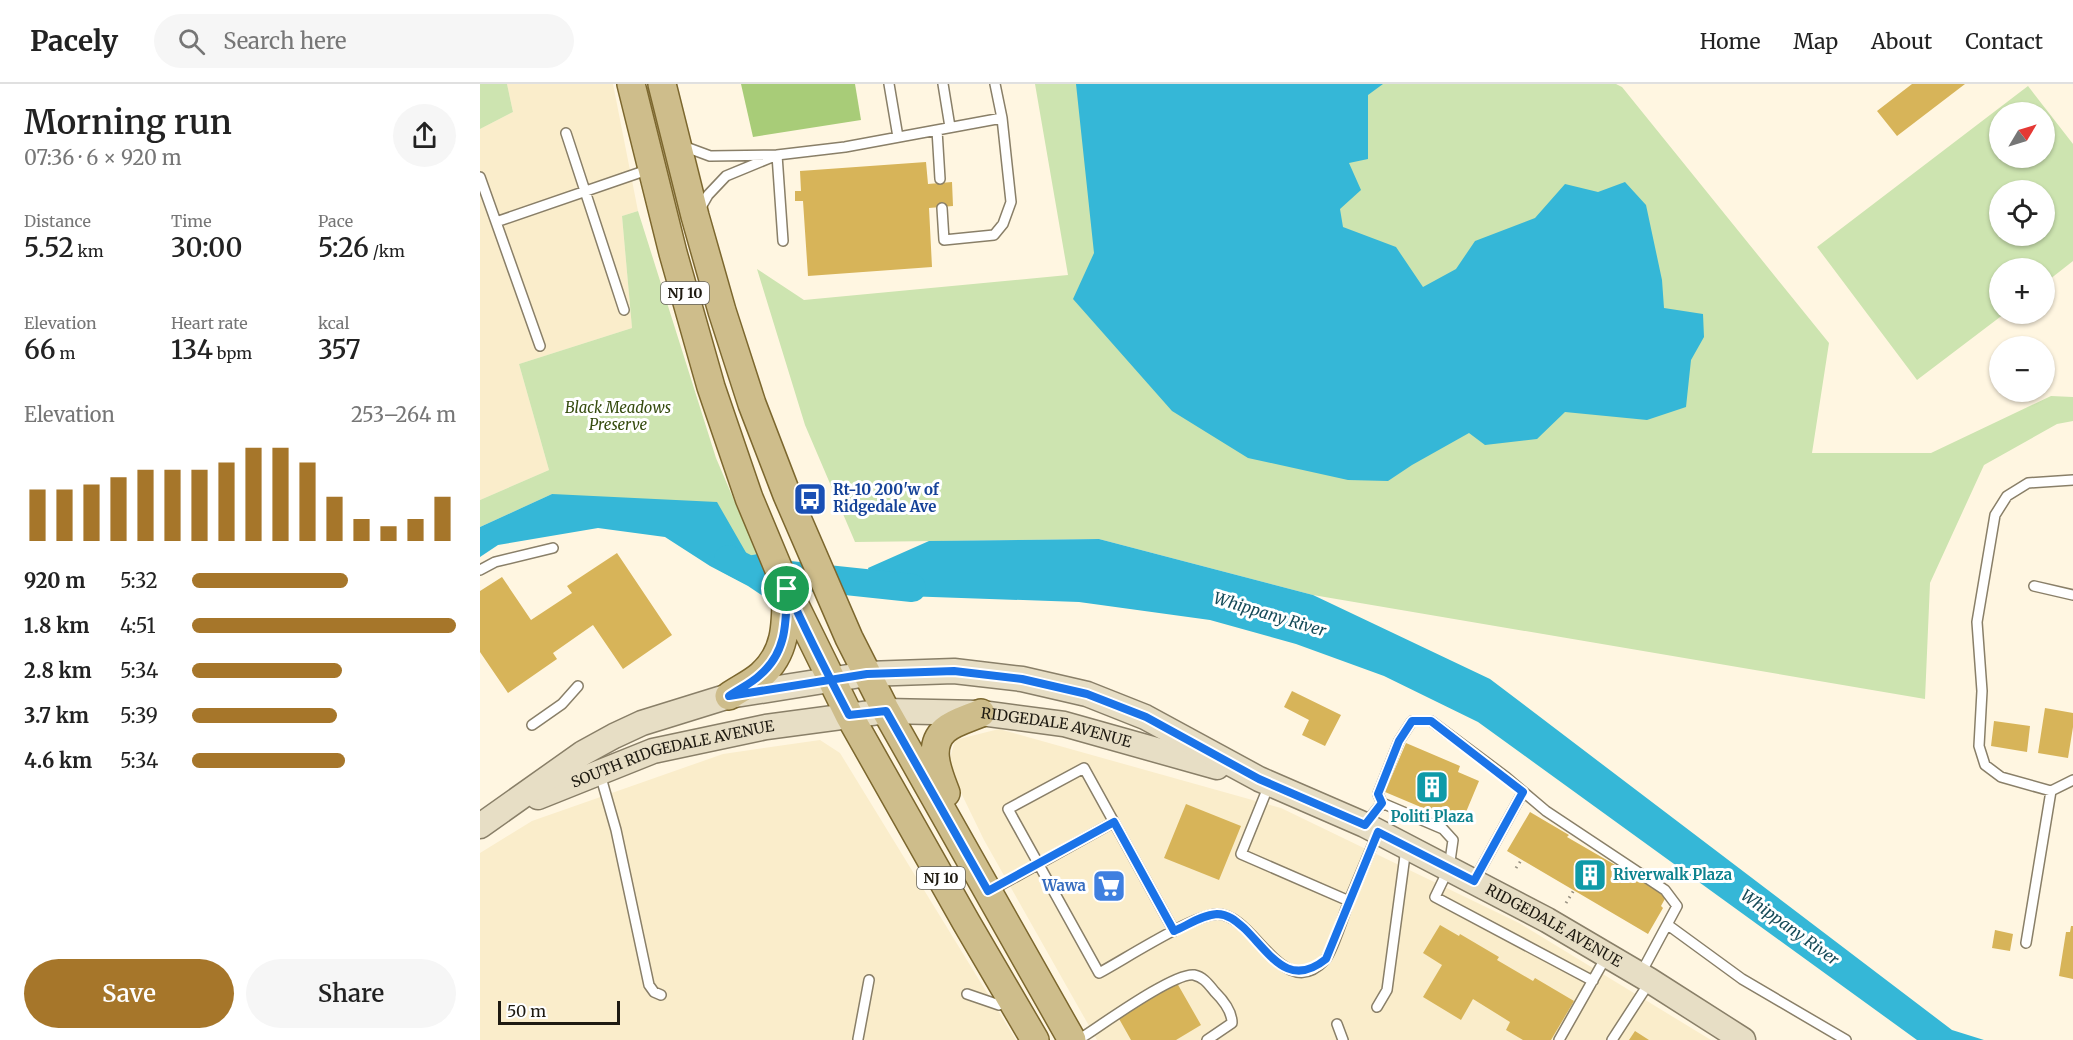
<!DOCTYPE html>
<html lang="en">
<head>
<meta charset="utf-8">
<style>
  :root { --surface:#fff; --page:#f6f6f6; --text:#222; --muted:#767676; --line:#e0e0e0; --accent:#a6762a }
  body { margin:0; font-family:Merriweather,serif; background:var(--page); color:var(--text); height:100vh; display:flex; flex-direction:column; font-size:22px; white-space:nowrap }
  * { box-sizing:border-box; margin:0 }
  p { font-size:20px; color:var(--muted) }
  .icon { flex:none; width:33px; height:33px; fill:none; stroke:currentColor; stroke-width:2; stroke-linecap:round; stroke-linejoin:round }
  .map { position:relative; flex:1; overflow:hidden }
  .side { display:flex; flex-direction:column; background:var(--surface); width:480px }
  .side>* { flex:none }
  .needle { width:39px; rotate:52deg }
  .tools { position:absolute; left:1509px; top:18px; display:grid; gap:12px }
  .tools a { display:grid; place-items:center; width:66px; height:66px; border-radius:50%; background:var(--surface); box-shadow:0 2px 4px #0004; font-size:30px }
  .scale { position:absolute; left:18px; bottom:15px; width:122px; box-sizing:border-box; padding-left:6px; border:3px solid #1e1a11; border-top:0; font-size:16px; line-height:21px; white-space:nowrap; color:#1e1a11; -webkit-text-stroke:4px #fff; paint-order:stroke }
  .pin { position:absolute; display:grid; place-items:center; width:51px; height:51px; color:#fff; margin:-26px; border:3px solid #fff; border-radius:50%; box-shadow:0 2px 6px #0007 }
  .round { display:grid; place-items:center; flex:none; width:63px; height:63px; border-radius:32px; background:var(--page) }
  .overview { display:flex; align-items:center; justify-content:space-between; height:102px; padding:0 24px }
  h1 { font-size:33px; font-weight:600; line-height:45px }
  .metrics { display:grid; grid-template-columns:repeat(3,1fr); gap:9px; height:102px; padding:6px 24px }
  .metrics div { display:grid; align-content:center }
  .metrics b { font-size:26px; font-weight:600 }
  .metrics small { font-size:16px; font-weight:400 }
  .metrics p { font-size:16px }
  .chart { height:168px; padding:12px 24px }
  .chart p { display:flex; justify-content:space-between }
  .chart svg { width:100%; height:108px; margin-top:6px; stroke:var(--accent); stroke-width:6 }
  .action { display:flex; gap:12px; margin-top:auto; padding:12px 24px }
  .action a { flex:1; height:69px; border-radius:36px; background:var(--accent); color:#fff; font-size:24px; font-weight:600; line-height:69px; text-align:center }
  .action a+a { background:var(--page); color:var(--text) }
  ul { padding:0 24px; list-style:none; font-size:20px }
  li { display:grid; grid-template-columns:96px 72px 1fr; align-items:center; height:45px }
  li i { height:15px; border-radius:8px; background:var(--accent) }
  header { display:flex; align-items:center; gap:36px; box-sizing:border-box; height:84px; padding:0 30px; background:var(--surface); border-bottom:2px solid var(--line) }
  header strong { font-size:28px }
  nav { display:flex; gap:33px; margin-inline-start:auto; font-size:21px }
  .search { width:420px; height:54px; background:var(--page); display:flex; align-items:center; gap:15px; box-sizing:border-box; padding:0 21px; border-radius:33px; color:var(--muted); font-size:22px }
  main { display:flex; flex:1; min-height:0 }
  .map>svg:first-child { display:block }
  .built { fill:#faedcb }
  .green { fill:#cde4b0; fill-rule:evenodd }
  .forest { fill:#a8cc78 }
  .water { fill:#35b7d7 }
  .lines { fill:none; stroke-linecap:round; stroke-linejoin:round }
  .river { stroke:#35b7d7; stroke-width:28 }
  .building { fill:#d7b459 }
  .lane-casing { stroke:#897f68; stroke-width:12 }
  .secondary-casing { stroke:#897f68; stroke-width:27 }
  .primary-casing { stroke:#7c672e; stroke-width:30 }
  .path { stroke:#979081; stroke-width:3; stroke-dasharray:1.5 4.5; stroke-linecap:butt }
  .lane { stroke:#fff; stroke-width:9 }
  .secondary { stroke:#e7dec5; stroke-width:24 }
  .primary { stroke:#cebd8b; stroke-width:27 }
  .route-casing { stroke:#fff; stroke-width:12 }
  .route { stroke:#1a73e8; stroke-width:8 }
  .labels { text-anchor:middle; stroke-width:6; stroke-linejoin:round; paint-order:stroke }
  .shield { fill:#fff; stroke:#625f58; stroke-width:1.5 }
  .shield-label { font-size:14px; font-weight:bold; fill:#1e1a11 }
  .park-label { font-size:15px; font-style:italic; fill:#354b0e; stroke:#fff }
  .transit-label { font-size:15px; font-weight:bold; fill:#164399; stroke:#fff; text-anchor:start }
  .street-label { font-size:15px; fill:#1e1a11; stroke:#fff }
  .culture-label { font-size:15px; font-weight:bold; fill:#0d838f; stroke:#fff }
  .shop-label { font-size:15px; font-weight:bold; fill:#366cbe; stroke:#fff; text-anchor:end }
  .water-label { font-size:16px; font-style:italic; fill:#154a58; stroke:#fff }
</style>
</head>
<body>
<header>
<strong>Pacely</strong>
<div class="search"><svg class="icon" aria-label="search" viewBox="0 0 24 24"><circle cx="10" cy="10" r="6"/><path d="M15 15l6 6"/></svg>Search here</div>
<nav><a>Home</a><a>Map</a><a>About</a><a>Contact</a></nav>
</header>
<main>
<section class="side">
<div class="overview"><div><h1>Morning run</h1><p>07:36 · 6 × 920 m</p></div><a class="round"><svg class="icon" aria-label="share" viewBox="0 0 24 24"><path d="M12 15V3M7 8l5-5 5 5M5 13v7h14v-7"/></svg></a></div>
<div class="metrics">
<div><p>Distance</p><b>5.52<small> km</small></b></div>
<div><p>Time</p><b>30:00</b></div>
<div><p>Pace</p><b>5:26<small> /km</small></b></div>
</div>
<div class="metrics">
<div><p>Elevation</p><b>66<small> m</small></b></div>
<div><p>Heart rate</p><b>134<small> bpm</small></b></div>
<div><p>kcal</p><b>357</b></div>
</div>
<div class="chart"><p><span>Elevation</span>253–264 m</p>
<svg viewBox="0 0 160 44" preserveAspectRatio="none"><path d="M5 44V23M15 44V23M25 44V21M35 44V18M45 44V15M55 44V15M65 44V15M75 44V12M85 44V6M95 44V6M105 44V12M115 44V26M125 44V35M135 44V38M145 44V35M155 44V26"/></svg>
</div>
<ul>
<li><b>920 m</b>5:32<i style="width:59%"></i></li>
<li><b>1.8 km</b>4:51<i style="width:100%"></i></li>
<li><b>2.8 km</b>5:34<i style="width:57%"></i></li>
<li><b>3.7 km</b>5:39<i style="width:55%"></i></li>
<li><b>4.6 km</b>5:34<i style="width:58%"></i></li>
</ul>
<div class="action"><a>Save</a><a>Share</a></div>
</section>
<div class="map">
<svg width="1593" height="956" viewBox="0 0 1593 956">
  <rect width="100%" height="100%" fill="#fff6e1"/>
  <path class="built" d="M 27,0 L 133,0 L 158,127 L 142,132 L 152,244 L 39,280 L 69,386 L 0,416 L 0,45 L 33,28 Z
    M 519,645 L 801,724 L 1039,839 L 1231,956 L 617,956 L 504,756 L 468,682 L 475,656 Z
    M 340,656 L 360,669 L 536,956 L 0,956 L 0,769 L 52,737 L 243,670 Z"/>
  <path class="green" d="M 0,0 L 27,0 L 33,28 L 0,45 Z
    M 555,0 L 1136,0 L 1142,3 L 1349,259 L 1332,369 L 1451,369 L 1571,312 L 1593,313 L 1593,337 L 1577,340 L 1504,381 L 1450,499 L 1445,615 L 833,511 L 619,455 L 375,458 L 325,341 L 277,185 L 324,216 L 588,191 Z
    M 1548,2 L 1593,60 L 1593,177 L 1565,199 L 1564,184 L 1520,184 L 1520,230 L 1524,230 L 1437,296 L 1337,163 ZM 1564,28 L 1564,74 L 1520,74 L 1520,28 ZM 1564,106 L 1564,152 L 1520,152 L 1520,106 Z
    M 158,127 L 236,374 L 277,470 L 268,472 L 72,410 L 0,443 L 0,416 L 69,386 L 39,280 L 152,244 L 142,132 Z"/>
  <path class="forest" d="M 261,0 L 375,0 L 381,36 L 273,53 Z"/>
  <path class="water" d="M 596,0 L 903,0 L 888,11 L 888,75 L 869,79 L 881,106 L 860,125 L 863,143 L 916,163 L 943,203 L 976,185 L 995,157 L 1055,134 L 1085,100 L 1118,108 L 1145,98 L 1166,121 L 1182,196 L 1184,224 L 1223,230 L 1224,253 L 1211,276 L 1206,323 L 1167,336 L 1085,328 L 1057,355 L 1005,361 L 989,349 L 932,381 L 908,397 L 868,396 L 768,374 L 692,327 L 593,215 L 614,169 Z
    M 72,410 L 237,418 L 268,472 L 277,470 L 295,520 L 268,502 L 230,482 L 185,453 L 118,444 L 18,461 L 0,473 L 0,443 Z
    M 619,455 L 833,511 L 1010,595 L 1472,946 L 1504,956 L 1437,956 L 998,638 L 904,592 L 816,560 L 730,536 L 599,518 L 396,511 L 388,484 L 449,457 Z"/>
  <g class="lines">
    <path class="river" d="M 248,475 L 271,487 L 432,504"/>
  </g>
  <path class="building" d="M 1432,0 L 1485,0 L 1417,52 L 1397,27 Z
    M 446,78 L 448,100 L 472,98 L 473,122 L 449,124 L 452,183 L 328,192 L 323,117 L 315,117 L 315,107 L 321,107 L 320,87 Z
    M 137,469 L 192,551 L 143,585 L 113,541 L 73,569 L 77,575 L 28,609 L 0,568 L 0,507 L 22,493 L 51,536 L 92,509 L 87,502 Z
    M 812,607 L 861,631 L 845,662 L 822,651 L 829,636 L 804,623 Z
    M 1565,624 L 1593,629 L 1593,643 L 1588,674 L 1558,669 Z
    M 1514,637 L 1550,642 L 1547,668 L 1511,662 Z
    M 926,659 L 980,682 L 978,688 L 999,697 L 981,740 L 905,708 Z
    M 706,720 L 761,742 L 739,796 L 684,774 Z
    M 1050,728 L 1089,751 L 1087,753 L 1187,811 L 1181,822 L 1183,824 L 1168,850 L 1027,767 Z
    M 960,841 L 979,852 L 980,850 L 1019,873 L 1017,876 L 1053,897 L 1055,894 L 1094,917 L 1071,956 L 1043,956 L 1026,946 L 1030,938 L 993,915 L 981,936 L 943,913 L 962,881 L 943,869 Z
    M 1591,842 L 1593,842 L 1593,895 L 1579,892 L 1586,848 L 1590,848 Z
    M 1515,846 L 1533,850 L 1530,867 L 1512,864 Z
    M 697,899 L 721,941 L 696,956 L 651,956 L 638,933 Z
    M 1155,947 L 1169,956 L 1149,956 Z"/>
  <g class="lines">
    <defs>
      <path id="lane" d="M 409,0 L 418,53
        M 463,0 L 470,43
        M 457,46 L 460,95
        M 86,49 L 144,226
        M 203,62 L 230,72 L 297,71 L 246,92 L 228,111 L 220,125
        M 0,93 L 16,138
        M 462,124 L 464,156 L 514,151 L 523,140 L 531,118 L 522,34 L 515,0
        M 303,157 L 297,71 L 365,63 L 522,34
        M 60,262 L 16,138 L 170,85
        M 0,486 L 15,478 L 73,464
        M 1554,502 L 1593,511
        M 52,641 L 82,620 L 98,602
        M 120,690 L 136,746 L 169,901 L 174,908 L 181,911
        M 789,701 L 761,770 L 869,817 L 898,748
        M 1571,707 L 1521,693 L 1505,681 L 1499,662 L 1502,607 L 1497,538 L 1515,431 L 1527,412 L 1548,399 L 1593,396
        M 902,719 L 898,710 L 919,657 L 932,637 L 951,637 L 1026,693 L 1066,727 L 1185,806 L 1197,822 L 1161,889
        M 886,739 L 902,719 L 963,745 L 973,756 L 969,784 L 955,813 L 1113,897
        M 994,797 L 1043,708
        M 510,807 L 634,738
        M 1188,841 L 1262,895 L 1366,956
        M 694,847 L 604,684 L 528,725 L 619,889 C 645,875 711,832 737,830 C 774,829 803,921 845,876 C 853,867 864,830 869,817
        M 1546,859 L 1571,707 L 1593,696
        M 487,910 L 519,921 L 529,915
        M 897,923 L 907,906 L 926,764
        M 857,940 L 863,956
        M 378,955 L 389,896
        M 598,956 C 619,943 694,888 714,891 C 724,893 729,901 735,908 C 744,917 752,927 752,939 L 727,956
        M 1079,956 L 1126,873
        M 1132,956 L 1169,899"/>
      <g id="secondary">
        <path id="s1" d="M 58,713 L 173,667 L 286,643 L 406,627 L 501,629 L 584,640 L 737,683"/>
        <path id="s2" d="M 0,742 L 103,669 L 134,652 L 162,639 L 249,612 L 387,590 L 474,587 L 542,595 L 607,610 L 665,633 L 779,695 L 885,741 L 1067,836 L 1169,896 L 1263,956"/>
      </g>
      <path id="primary" d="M 151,0 L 193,169 L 231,303 L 269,414 L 307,505 L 369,631 L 486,838 L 555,956
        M 182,0 L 215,132 L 242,227 L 272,320 L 307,411 L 369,554 L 406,627 L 592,956
        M 249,612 C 259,605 272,599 281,591 C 306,569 306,541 306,510
        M 466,709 C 459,690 446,663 465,646 C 474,638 490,634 501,629"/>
    </defs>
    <use href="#lane" class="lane-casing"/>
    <use href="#secondary" class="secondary-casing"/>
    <use href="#primary" class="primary-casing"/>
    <path class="path" d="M 1036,784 L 1042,775
      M 1086,819 L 1094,806"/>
    <use href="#lane" class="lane"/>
    <use href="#secondary" class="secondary"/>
    <use href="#primary" class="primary"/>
  </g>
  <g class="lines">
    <defs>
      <path id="route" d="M 307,505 C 326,548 347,589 369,631 L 406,627 L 508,807 L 634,738 L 694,847 C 708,841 722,831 737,830 C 749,830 757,838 765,845 C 791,871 809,905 846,875 L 898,748 L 994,797 L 1043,708 L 951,637 L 932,637 L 919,657 L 898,710 L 902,719 L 885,741 L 779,695 L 666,633 L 607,610 L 542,595 L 474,587 L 387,590 L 249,612 C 259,605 272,599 280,591 C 307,568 306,538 307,505"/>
    </defs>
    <use href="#route" class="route-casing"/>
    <use href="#route" class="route"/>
  </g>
  <defs>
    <symbol id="bus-square" viewBox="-11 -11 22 22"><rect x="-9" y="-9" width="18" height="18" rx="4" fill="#1a4fb4" stroke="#fff"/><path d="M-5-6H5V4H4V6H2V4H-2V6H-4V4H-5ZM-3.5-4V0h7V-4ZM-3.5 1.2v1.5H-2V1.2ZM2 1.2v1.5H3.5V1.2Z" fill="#fff"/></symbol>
    <symbol id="building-square" viewBox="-11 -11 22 22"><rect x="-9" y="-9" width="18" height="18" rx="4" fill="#0f9aa8" stroke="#fff"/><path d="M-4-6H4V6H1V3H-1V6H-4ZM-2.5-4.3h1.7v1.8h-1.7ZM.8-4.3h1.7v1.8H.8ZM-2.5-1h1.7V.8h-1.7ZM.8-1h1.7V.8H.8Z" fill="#fff"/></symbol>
    <symbol id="supermarket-square" viewBox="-11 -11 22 22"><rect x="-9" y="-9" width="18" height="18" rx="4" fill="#3f7fe0" stroke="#fff"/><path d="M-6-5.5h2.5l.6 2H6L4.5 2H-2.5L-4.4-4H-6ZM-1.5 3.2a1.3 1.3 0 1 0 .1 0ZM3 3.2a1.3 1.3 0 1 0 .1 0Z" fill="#fff"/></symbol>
  </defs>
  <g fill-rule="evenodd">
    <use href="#bus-square" x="311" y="396" width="38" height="38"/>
    <use href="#building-square" x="933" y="684" width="38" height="38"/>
    <use href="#building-square" x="1091" y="772" width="38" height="38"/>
    <use href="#supermarket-square" x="610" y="783" width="38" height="38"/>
  </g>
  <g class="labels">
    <g class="shield">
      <rect x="181" y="198" width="48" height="22" rx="4.5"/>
      <rect x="437" y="783" width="48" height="22" rx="4.5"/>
    </g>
    <g class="shield-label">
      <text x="205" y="214">NJ 10</text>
      <text x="461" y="799">NJ 10</text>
    </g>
    <g class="park-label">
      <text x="138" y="329">Black Meadows<tspan x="138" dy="17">Preserve</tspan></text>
    </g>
    <g class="transit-label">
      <text x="353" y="411">Rt-10 200'w of<tspan x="353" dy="17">Ridgedale Ave</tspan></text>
    </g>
    <g class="street-label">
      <text dy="5" stroke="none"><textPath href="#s1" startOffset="532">RIDGEDALE AVENUE</textPath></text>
      <text dy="5" stroke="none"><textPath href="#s1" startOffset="142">SOUTH RIDGEDALE AVENUE</textPath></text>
      <text dy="5" stroke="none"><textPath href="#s2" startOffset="1167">RIDGEDALE AVENUE</textPath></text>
    </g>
    <g class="culture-label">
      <text x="952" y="738">Politi Plaza</text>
      <text x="1133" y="796" text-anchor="start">Riverwalk Plaza</text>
    </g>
    <g class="shop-label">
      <text x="606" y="807">Wawa</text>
    </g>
    <g class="water-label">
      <text transform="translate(790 530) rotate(17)" y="6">Whippany River</text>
      <text transform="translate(1310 843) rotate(36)" y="6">Whippany River</text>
    </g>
  </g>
</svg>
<div class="tools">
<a><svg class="needle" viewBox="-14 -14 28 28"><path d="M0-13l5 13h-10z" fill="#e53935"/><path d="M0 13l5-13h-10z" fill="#767676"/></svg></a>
<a><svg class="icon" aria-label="locate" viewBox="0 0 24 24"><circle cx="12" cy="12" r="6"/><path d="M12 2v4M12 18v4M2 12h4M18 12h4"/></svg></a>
<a>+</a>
<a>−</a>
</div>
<div class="scale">50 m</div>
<div class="pin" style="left:307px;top:505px;background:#1e9e55"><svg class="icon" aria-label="arrive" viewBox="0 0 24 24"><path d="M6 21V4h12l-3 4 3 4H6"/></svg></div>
</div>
</main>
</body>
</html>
